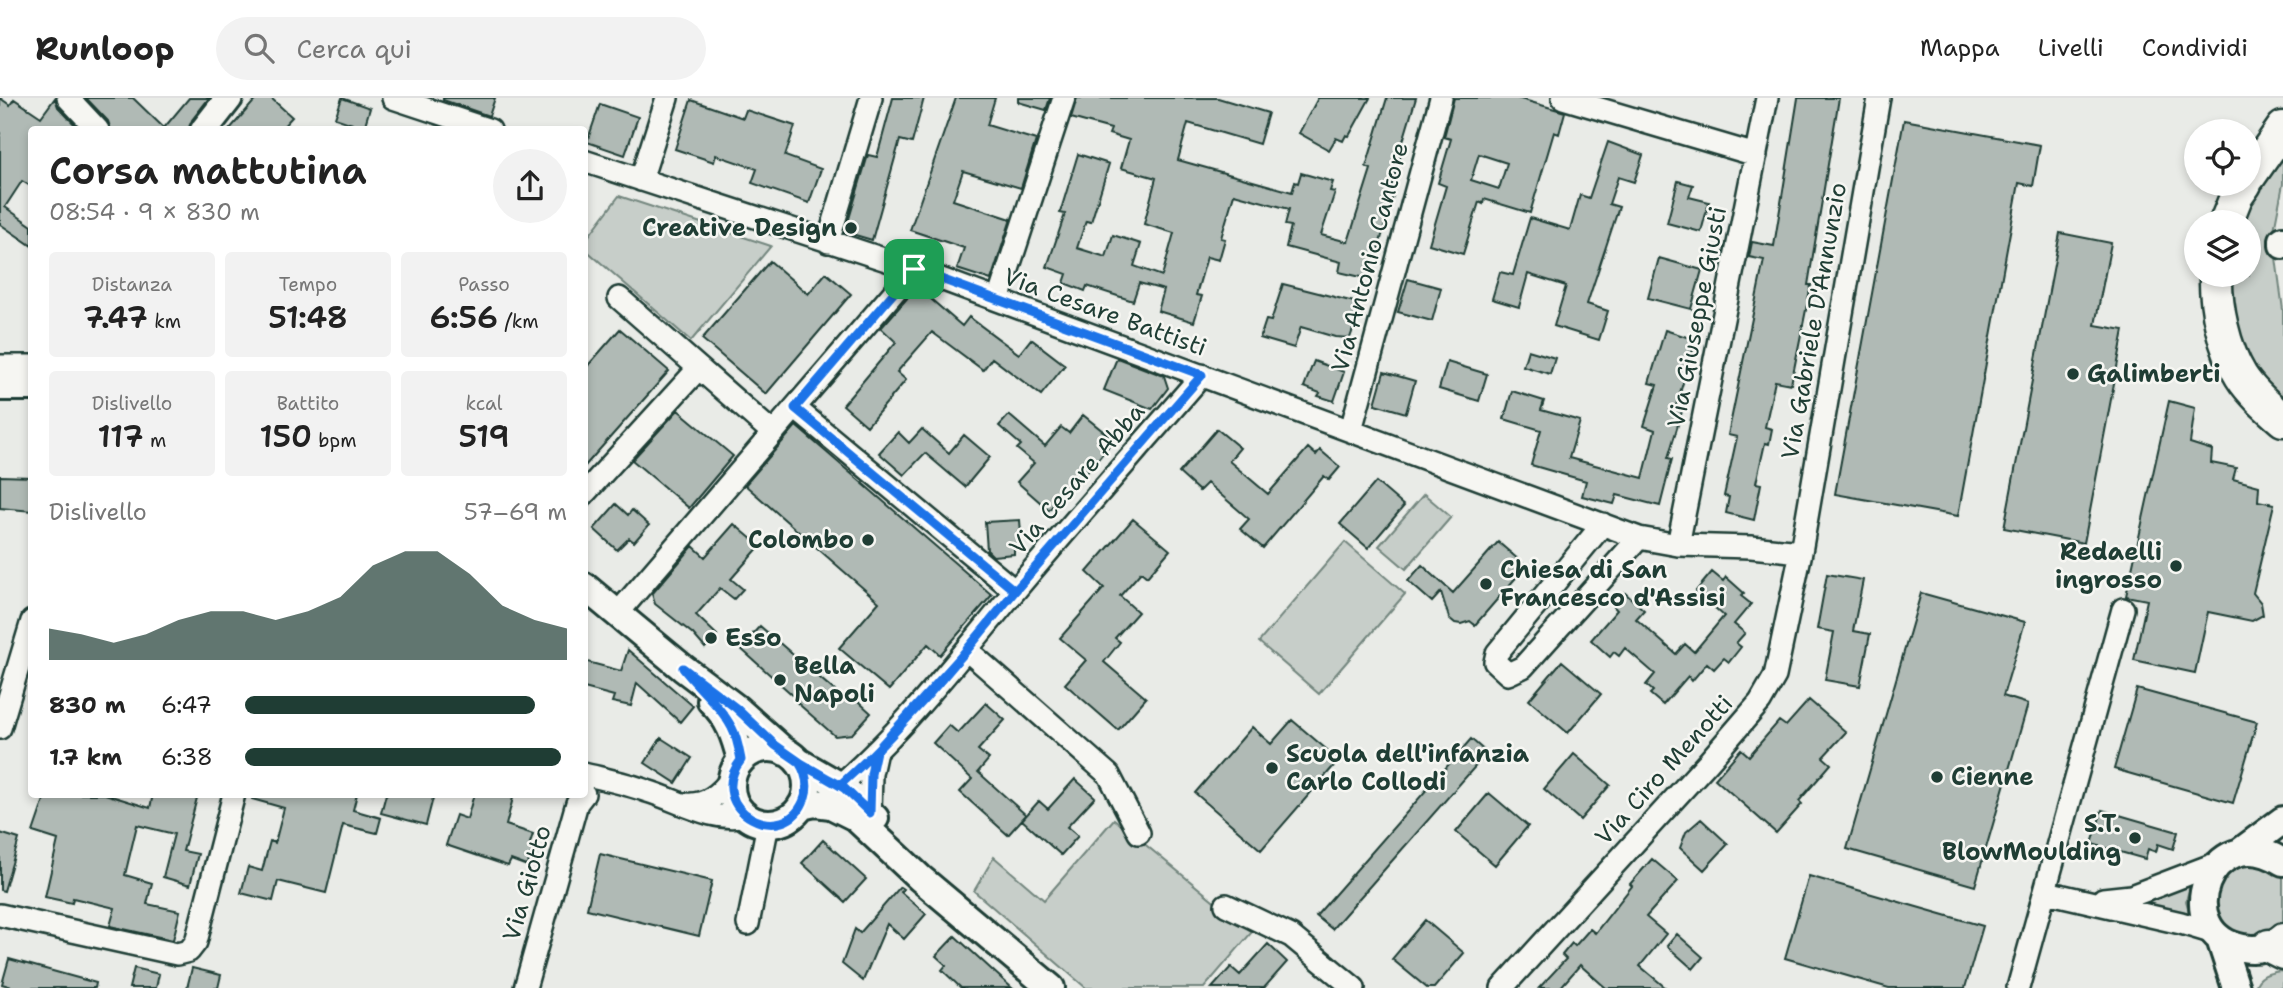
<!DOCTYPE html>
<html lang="it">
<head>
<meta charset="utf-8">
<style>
  :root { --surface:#fff; --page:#f2f2f2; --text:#222; --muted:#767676; --line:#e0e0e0; --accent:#1f3d34 }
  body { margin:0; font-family:"Shantell Sans",sans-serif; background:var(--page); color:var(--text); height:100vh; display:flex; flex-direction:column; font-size:26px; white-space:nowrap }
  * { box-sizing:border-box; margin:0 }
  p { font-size:23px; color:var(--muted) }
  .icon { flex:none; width:38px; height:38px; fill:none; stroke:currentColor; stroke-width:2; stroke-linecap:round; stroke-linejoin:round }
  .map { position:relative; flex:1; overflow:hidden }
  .sheet { position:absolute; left:28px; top:28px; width:560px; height:672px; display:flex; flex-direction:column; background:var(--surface); border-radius:7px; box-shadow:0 4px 10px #0003 }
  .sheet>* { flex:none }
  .tools { position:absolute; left:2184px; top:21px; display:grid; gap:14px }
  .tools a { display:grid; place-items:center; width:77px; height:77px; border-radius:50%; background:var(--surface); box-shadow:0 4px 10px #0003; font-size:35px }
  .pin { position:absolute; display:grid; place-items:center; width:60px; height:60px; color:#fff; margin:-30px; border-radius:14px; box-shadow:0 4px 10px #0006 }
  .round { display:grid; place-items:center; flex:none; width:74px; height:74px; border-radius:37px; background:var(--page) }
  .head { display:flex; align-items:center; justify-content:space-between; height:119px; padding:0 21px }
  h1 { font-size:38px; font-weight:600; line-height:52px }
  .metrics { display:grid; grid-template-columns:repeat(3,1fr); gap:10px; height:119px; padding:7px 21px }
  .metrics div { display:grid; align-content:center; border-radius:7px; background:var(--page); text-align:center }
  .metrics b { font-size:30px; font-weight:600 }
  .metrics small { font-size:19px; font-weight:400 }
  .metrics p { font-size:19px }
  .chart { height:196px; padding:14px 21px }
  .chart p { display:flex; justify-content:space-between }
  .chart svg { width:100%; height:126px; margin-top:7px; fill:var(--accent); opacity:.7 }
  ul { padding:0 21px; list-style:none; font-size:23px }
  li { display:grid; grid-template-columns:112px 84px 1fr; align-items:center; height:52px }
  li i { height:18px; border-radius:9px; background:var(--accent) }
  header { display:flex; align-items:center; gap:42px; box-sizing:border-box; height:98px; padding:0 35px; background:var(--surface); border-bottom:2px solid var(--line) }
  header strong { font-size:33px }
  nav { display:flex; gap:38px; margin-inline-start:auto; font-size:24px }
  .search { width:490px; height:63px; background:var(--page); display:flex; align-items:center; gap:18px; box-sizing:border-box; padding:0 24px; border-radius:38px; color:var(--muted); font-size:26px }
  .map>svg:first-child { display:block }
  .green { fill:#c7cec9; stroke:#73867e; stroke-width:2 }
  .building { fill:#b0bab5; stroke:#1f3d34; stroke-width:2; fill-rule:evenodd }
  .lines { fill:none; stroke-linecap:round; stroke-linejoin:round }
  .minor-casing { stroke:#1f3d34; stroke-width:26 }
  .major-casing { stroke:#1f3d34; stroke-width:32 }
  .highway-casing { stroke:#1f3d34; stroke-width:37 }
  .minor { stroke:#f6f6f2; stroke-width:21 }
  .major { stroke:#f6f6f2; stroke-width:26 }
  .highway { stroke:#f6f6f2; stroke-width:32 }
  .route-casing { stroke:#fff; stroke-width:14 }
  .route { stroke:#1a73e8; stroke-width:9 }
  .poi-dot { fill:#1f3d34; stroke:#f6f6f2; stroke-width:2.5 }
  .labels { text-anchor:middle; stroke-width:5; stroke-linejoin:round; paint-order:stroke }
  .poi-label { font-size:24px; font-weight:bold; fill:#1f3d34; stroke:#f6f6f2; text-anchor:start }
  .street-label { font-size:24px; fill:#1f3d34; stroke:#f6f6f2 }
</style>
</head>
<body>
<header>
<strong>Runloop</strong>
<div class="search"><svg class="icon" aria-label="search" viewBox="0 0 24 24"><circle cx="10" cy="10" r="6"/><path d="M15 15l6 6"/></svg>Cerca qui</div>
<nav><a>Mappa</a><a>Livelli</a><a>Condividi</a></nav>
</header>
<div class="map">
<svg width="2283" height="890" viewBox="0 0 2283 890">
  <rect width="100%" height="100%" fill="#e9ebe7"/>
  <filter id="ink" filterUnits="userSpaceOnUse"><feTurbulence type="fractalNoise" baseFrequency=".0143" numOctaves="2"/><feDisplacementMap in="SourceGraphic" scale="14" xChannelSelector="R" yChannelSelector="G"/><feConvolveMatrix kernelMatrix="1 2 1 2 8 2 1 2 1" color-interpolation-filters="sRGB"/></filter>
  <g filter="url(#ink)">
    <path class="green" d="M 2283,43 L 2283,86 L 2273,137 L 2283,212 L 2283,307 L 2261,284 L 2235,237 L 2225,177 L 2249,177 L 2249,124 L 2233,124 Z
      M 619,98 L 771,148 L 691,243 L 585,151 L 585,143 Z
      M 1424,396 L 1451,419 L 1406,471 L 1379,448 Z
      M 1345,444 L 1405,496 L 1319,596 L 1259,544 Z
      M 1114,721 L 1252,834 L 1204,890 L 1086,890 L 974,793 L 994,759 L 1044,802 Z
      M 2235,765 L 2273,769 L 2283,779 L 2283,827 L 2263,842 L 2222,832 L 2211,792 Z
      M 2192,781 L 2186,803 L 2193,826 L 2140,805 Z
      M 2280,873 L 2283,874 L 2283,890 L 2255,890 C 2258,877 2269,875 2280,873 Z"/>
    <path class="building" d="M 0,0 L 10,7 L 14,1 L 41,19 L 55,0 L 58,9 L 80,32 L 32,32 L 32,89 L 22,83 L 5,109 L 32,128 L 32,148 L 0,126 Z
      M 86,0 L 133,0 L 164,30 L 189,0 L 209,0 L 192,22 L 189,32 L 111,32 L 108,23 Z
      M 257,0 L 271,0 L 292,19 L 280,32 L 229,32 Z
      M 342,0 L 370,10 L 364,30 L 335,20 Z
      M 443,0 L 495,0 L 489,18 L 443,2 Z
      M 893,0 L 924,0 L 912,45 L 900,42 L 872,142 L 845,134 L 868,57 L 877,59 Z
      M 956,0 L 995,0 L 987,27 L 1036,42 L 1021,90 L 963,73 L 953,102 L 1011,121 L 991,182 L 957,171 L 964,150 L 910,132 Z
      M 1018,0 L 1050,0 L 1046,12 L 1018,4 Z
      M 1077,0 L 1218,0 L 1268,15 L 1259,46 L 1188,25 L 1178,62 L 1292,94 L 1295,84 L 1298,85 L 1301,75 L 1333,84 L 1330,93 L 1335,94 L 1321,137 L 1348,144 L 1371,71 L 1366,69 L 1387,0 L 1416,0 L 1401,50 L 1403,50 L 1390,93 L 1394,94 L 1370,181 L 1339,174 L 1341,164 L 1286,149 L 1291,128 L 1285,127 L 1289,111 L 1234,96 L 1221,140 L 1225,141 L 1219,162 L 1207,159 L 1196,197 L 1202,198 L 1194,224 L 1158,213 L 1164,192 L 1139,185 L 1133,203 L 1087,188 L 1085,193 L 1064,185 L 1067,176 L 1047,169 L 1065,116 L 1060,115 L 1078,56 L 1109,66 L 1091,124 L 1086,123 L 1077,150 L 1106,159 L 1113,137 L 1141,146 L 1134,168 L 1162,178 L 1174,135 L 1144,126 L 1156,80 L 1121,70 L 1129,42 L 1109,36 L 1111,31 L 1071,20 Z
      M 1318,0 L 1370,0 L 1349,38 L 1346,37 L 1343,43 L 1336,40 L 1329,52 L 1299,35 Z
      M 1454,0 L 1517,0 L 1565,14 L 1559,36 L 1554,34 L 1530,115 L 1484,101 L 1483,106 L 1479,104 L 1463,156 L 1429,146 L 1446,88 L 1438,85 L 1451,41 L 1444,39 ZM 1479,56 L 1507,65 L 1499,91 L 1471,82 Z
      M 1798,0 L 1839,0 L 1808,187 L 1811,187 L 1791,286 L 1775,283 L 1765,329 L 1772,331 L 1769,346 L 1765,345 L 1756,385 L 1761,386 L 1754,422 L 1726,415 L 1729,399 L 1724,398 L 1737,339 L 1728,337 L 1764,162 L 1749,159 L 1752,144 L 1774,148 Z
      M 691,2 L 743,20 L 746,12 L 795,28 L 785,58 L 821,71 L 809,105 L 752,85 L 757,71 L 716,57 L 714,64 L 675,51 Z
      M 600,6 L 638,19 L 625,57 L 587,44 Z
      M 1904,22 L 2040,47 L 2033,88 L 2019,85 L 1958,418 L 1835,396 Z
      M 1608,44 L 1643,57 L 1634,84 L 1618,79 L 1609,106 L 1619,109 L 1587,206 L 1608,213 L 1599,242 L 1554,228 L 1566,188 L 1528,176 L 1519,209 L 1492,201 L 1500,174 L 1513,177 L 1530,120 L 1570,132 L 1580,97 L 1589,100 Z
      M 1678,83 L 1693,87 L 1689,99 L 1709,104 L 1701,134 L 1667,125 Z
      M 2060,135 L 2111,145 L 2095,227 L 2124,232 L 2084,445 L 2004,430 Z
      M 1659,160 L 1702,172 L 1691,211 L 1648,200 Z
      M 770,163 L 808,196 L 826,175 L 851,196 L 766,296 L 702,241 Z
      M 1408,181 L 1441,190 L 1432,223 L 1398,214 Z
      M 1283,186 L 1362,206 L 1350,240 L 1335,239 L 1301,229 L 1294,250 L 1260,240 L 1266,222 L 1271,223 Z
      M 917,189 L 962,228 L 969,219 L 1019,256 L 1031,241 L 1065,267 L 1041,297 L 992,260 L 983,272 L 932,234 L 897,274 L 906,282 L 867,328 L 843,307 L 896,244 L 881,230 Z
      M 620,231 L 669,273 L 584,369 L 584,272 Z
      M 1665,232 L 1696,242 L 1676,308 L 1683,310 L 1668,360 L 1672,361 L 1660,408 L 1617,397 L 1614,406 L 1582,398 L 1586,383 L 1531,367 L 1541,332 L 1504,321 L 1512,293 L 1544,303 L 1541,312 L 1580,323 L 1569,360 L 1643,380 L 1655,332 L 1644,328 L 1657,287 L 1649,285 Z
      M 1528,252 L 1555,260 L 1550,276 L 1523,268 Z
      M 1117,260 L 1164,278 L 1168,290 L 1152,311 L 1104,292 Z
      M 1314,263 L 1344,274 L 1334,303 L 1318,298 L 1320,295 L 1304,289 Z
      M 1447,264 L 1487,276 L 1479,303 L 1439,291 Z
      M 1384,274 L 1415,283 L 1406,315 L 1375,306 Z
      M 2169,303 L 2195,310 L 2190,345 L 2212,352 L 2211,365 L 2236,370 L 2233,381 L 2259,388 L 2258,403 L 2274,406 L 2253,495 L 2261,505 L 2263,517 L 2252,523 L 2208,514 L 2195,575 L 2134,562 L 2147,502 L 2126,498 Z
      M 678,312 L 733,358 L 689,410 L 632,362 Z
      M 1009,317 L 1045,348 L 1061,329 L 1069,335 L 1083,317 L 1114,342 L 1084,378 L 1081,375 L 1049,412 L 1017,384 L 1034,365 L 1017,351 L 1021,347 L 999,328 Z
      M 796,328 L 992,497 L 940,557 L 928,546 L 889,592 L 839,550 L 879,504 L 745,387 Z
      M 922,331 L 949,355 L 964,337 L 990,359 L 965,389 L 925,355 L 904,377 L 879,355 L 898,334 L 909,345 Z
      M 1217,331 L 1240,350 L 1229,363 L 1268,396 L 1308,350 L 1316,357 L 1320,352 L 1340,369 L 1329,382 L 1324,378 L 1263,450 L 1240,431 L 1249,421 L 1207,385 L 1199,393 L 1179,375 Z
      M 0,378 L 32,379 L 32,413 L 0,410 Z
      M 1376,384 L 1404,408 L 1368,450 L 1340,426 Z
      M 616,406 L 628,417 L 632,412 L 649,427 L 634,444 L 629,440 L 617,452 L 594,431 Z
      M 1133,421 L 1170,452 L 1147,479 L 1141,474 L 1120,498 L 1138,514 L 1115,540 L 1120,544 L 1104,564 L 1146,600 L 1118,632 L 1065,586 L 1086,562 L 1060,540 L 1104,490 L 1087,474 Z
      M 1020,422 L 1022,449 L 1014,450 L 1014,456 L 993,458 L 987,452 L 985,424 Z
      M 734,426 L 760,448 L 731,481 L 743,491 L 734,501 L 720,490 L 696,517 L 717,537 L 705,550 L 693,536 L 655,506 L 652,496 L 693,448 L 705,459 Z
      M 1498,444 L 1526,468 L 1475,527 L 1470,523 L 1461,526 L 1455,525 L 1449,520 L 1441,494 L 1432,504 L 1408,483 L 1422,467 L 1453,495 Z
      M 1712,474 L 1723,483 L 1726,479 L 1744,495 L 1741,498 L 1751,506 L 1734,526 L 1745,535 L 1736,545 L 1741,549 L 1729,564 L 1724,560 L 1714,571 L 1707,565 L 1692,583 L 1688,578 L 1663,607 L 1650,596 L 1653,593 L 1646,587 L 1655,576 L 1625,550 L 1619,558 L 1614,554 L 1610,559 L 1591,542 L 1617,512 L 1614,509 L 1625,495 L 1644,512 L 1636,521 L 1676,556 L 1685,546 L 1694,554 L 1724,518 L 1696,493 Z
      M 1827,476 L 1863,482 L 1853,533 L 1870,536 L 1860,588 L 1825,582 L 1834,534 L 1817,531 Z
      M 1921,495 L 2025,524 L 2003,598 L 2028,606 L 1975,788 L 1847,751 Z
      M 760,528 L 843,600 L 848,594 L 871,615 L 852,636 L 835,638 L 794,602 L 796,600 L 740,550 Z
      M 628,552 L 693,608 L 680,624 L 637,585 L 631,608 L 612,604 L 614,598 L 584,590 L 584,563 L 621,573 Z
      M 1562,563 L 1601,596 L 1568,635 L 1529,602 Z
      M 2137,591 L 2257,624 L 2233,705 L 2114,671 Z
      M 1809,602 L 1846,634 L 1823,659 L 1831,666 L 1799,703 L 1802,706 L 1776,735 L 1715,681 L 1741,651 L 1749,658 L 1779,623 L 1786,628 Z
      M 986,605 L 1005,622 L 978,652 L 989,661 L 978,674 L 1026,717 L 1008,737 L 960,694 L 972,681 L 933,645 L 949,627 L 958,635 Z
      M 1292,622 L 1339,662 L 1261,752 L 1195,695 L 1252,629 L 1271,646 Z
      M 661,640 L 692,660 L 676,685 L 645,665 Z
      M 1471,641 L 1487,655 L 1332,831 L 1316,818 Z
      M 1574,656 L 1610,687 L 1580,722 L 1544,691 Z
      M 1075,681 L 1095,699 L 1067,729 L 1078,738 L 1061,757 L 1022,722 L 1039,703 L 1048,711 Z
      M 1489,695 L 1528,728 L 1495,767 L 1456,734 Z
      M 46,696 L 105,696 L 150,710 L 153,696 L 198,696 L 183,753 L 198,756 L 190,787 L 163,779 L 174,736 L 137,727 L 125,777 L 152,785 L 147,806 L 180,813 L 173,842 L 110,828 L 115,810 L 73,800 L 72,805 L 45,799 L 58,742 L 33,734 Z
      M 252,696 L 357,696 L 353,712 L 381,720 L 377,735 L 343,727 L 326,795 L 278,783 L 273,803 L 241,795 L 248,769 L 262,773 L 270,743 L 275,745 L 284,710 L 252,701 Z
      M 386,696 L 434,696 L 426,727 L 381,715 Z
      M 474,696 L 514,696 L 506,727 L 533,736 L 529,748 L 534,749 L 527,768 L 511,762 L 508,768 L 446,747 L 456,717 L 467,721 Z
      M 2102,712 L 2178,734 L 2173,751 L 2158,746 L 2156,754 L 2148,751 L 2145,761 L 2092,746 Z
      M 1701,721 L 1728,746 L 1704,772 L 1680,750 L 1686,734 Z
      M 0,735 L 19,741 L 4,793 L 0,792 Z
      M 823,742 L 866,781 L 845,804 L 802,765 Z
      M 600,756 L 712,783 L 699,838 L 587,811 Z
      M 1652,761 L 1678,783 L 1646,819 L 1666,836 L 1640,868 L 1666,890 L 1606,890 L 1580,867 L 1560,890 L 1539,890 L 1566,861 L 1562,857 L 1572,845 L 1575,848 L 1590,831 L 1595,835 L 1632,788 L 1630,786 Z
      M 1809,778 L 1983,828 L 1965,890 L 1889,890 L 1785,860 Z
      M 900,789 L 903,791 L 901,794 L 926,816 L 904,841 L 887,826 L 863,883 L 842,866 L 855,831 L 860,835 Z
      M 1425,822 L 1464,855 L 1434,890 L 1427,890 L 1392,861 Z
      M 1677,836 L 1703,859 L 1693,871 L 1667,848 Z
      M 955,838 L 991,871 L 1012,890 L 961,890 L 942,872 L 946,867 L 936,858 Z
      M 1268,846 L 1287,864 L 1264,890 L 1212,890 L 1231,869 L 1240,877 Z
      M 9,861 L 96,885 L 95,890 L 15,890 L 2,886 Z
      M 134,870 L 159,876 L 156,890 L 129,890 Z
      M 192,870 L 221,877 L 218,890 L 187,890 Z"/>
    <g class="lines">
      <defs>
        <path id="minor" d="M 68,0 L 98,32
          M 393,0 L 490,32
          M 1563,0 L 1756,57
          M 584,63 L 914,171 L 1639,440 L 1678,447 L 1751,449 L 1801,454
          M 641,82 L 667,0
          M 828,144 L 871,0
          M 619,200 L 773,335
          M 998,202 L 1064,0
          M 0,268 L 32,268
          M 795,310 L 1015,493
          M 1351,332 L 1441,0
          M 584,396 L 699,270
          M 1603,426 L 1497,555 L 1495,564 L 1508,576 L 1523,569 L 1639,440
          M 1678,447 L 1767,0
          M 618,515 L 914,171
          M 967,552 L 1109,677 L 1139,735
          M 0,630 L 32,523
          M 584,676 C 604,681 628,686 647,693 C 678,702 712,725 746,717
          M 840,687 C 904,632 960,559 1014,494 C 1075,421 1140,349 1202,277
          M 685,706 C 706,708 720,696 732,680
          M 870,715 L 871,676 L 876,653
          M 2046,794 L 2181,825 L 2214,835
          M 2103,801 L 2131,798 L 2220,764
          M 1226,807 L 1291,838 L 1354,890
          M 0,817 L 177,856 L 189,853 L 196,844 L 234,696
          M 748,826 L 768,726
          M 525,890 L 577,705 L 584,696
          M 1502,890 L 1709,663 L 1760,604 L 1775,578 L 1801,454 L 1879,0
          M 2018,890 L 2123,511"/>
        <path id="major" d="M 204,32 L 229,0
          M 2283,142 L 2283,147
          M 0,289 L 32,289
          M 584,488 L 683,570 L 736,610 L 785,654
          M 711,603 C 729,620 735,638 741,662
          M731 688a38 38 0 1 1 76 0a38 38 0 1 1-76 0Z
          M 799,664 L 844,690 L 875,720
          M 801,708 L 815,705 L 831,707 L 855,719 L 920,780 L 1051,890
          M 2240,754 L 2283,722
          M 2283,764 C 2208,717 2168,837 2243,850 C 2257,853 2272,849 2283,839
          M 2220,841 L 2236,890"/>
        <path id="highway" d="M 2249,79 L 2283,30
          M 2226,124 L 2236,99 L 2245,86
          M 2216,177 C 2215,208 2224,251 2241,278 C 2251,294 2268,309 2283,322
          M 2269,848 L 2283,855"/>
      </defs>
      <use href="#minor" class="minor-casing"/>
      <use href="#major" class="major-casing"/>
      <use href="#highway" class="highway-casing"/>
      <use href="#minor" class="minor"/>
      <use href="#major" class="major"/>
      <use href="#highway" class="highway"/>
    </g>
  </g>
  <g class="lines" filter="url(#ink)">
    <defs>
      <path id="route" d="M 914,171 L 795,310 L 1015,493 C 960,560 905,629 840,687 L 808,670 L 775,647 L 736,610 L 683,570 C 698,590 720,607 732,630 C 737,639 739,651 741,662 C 702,712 787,755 805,699 C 809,687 806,675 799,664 L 844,690 L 870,715 L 871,676 L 876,653 L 967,552 L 1015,493 L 1202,277 L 914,171"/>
    </defs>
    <use href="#route" class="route-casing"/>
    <use href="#route" class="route"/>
  </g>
  <g class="poi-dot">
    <circle cx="851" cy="130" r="7"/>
    <circle cx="2073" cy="276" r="7"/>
    <circle cx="868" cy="442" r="7"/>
    <circle cx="2176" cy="468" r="7"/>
    <circle cx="1486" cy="486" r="7"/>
    <circle cx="711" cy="540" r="7"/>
    <circle cx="780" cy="582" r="7"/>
    <circle cx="1272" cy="670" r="7"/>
    <circle cx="1937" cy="679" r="7"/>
    <circle cx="2135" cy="740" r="7"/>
  </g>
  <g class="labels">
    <g class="poi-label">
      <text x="837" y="138" text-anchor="end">Creative Design</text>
      <text x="2087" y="284">Galimberti</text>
      <text x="854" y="450" text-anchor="end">Colombo</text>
      <text x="2162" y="462" text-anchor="end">Redaelli<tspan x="2162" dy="28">ingrosso</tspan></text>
      <text x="1500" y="480">Chiesa di San<tspan x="1500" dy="28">Francesco d'Assisi</tspan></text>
      <text x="725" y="548">Esso</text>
      <text x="794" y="576">Bella<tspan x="794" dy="28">Napoli</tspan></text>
      <text x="1286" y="664">Scuola dell'infanzia<tspan x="1286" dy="28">Carlo Collodi</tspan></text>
      <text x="1951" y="687">Cienne</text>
      <text x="2121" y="734" text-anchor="end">S.T.<tspan x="2121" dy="28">BlowMoulding</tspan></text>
    </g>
    <g class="street-label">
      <text transform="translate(1370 159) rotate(-75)" y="8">Via Antonio Cantore</text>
      <text transform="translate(1105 214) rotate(20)" y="8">Via Cesare Battisti</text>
      <text transform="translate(1697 219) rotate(-79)" y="8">Via Giuseppe Giusti</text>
      <text transform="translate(1814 223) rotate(-80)" y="8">Via Gabriele D'Annunzio</text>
      <text transform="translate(1077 381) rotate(-49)" y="8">Via Cesare Abba</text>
      <text transform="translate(1664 672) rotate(-48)" y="8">Via Ciro Menotti</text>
      <text transform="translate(527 785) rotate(-74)" y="8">Via Giotto</text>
    </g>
  </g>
</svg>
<div class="tools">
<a><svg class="icon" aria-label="locate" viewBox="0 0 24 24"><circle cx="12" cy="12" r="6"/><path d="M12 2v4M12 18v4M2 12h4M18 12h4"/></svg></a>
<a><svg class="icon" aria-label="layers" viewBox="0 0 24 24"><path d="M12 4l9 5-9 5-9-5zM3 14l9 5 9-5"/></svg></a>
</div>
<div class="pin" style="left:914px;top:171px;background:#1e9e55"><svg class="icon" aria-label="arrive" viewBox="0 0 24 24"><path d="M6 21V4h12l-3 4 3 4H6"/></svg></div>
<section class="sheet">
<div class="head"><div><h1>Corsa mattutina</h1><p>08:54 · 9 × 830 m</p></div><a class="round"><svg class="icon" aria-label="share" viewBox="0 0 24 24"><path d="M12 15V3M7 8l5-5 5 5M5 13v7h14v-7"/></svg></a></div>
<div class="metrics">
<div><p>Distanza</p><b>7.47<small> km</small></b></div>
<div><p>Tempo</p><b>51:48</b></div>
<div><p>Passo</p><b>6:56<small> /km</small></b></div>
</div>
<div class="metrics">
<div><p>Dislivello</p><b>117<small> m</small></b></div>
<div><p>Battito</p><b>150<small> bpm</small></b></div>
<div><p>kcal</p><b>519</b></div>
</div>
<div class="chart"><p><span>Dislivello</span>57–69 m</p>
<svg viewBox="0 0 160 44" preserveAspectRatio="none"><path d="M0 44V33L10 35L20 38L30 35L40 30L50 27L60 27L70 30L80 27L90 22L100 11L110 6L120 6L130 14L140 25L150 30L160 33V44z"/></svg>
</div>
<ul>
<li><b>830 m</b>6:47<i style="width:90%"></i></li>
<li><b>1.7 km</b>6:38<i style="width:98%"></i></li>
</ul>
</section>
</div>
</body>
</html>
